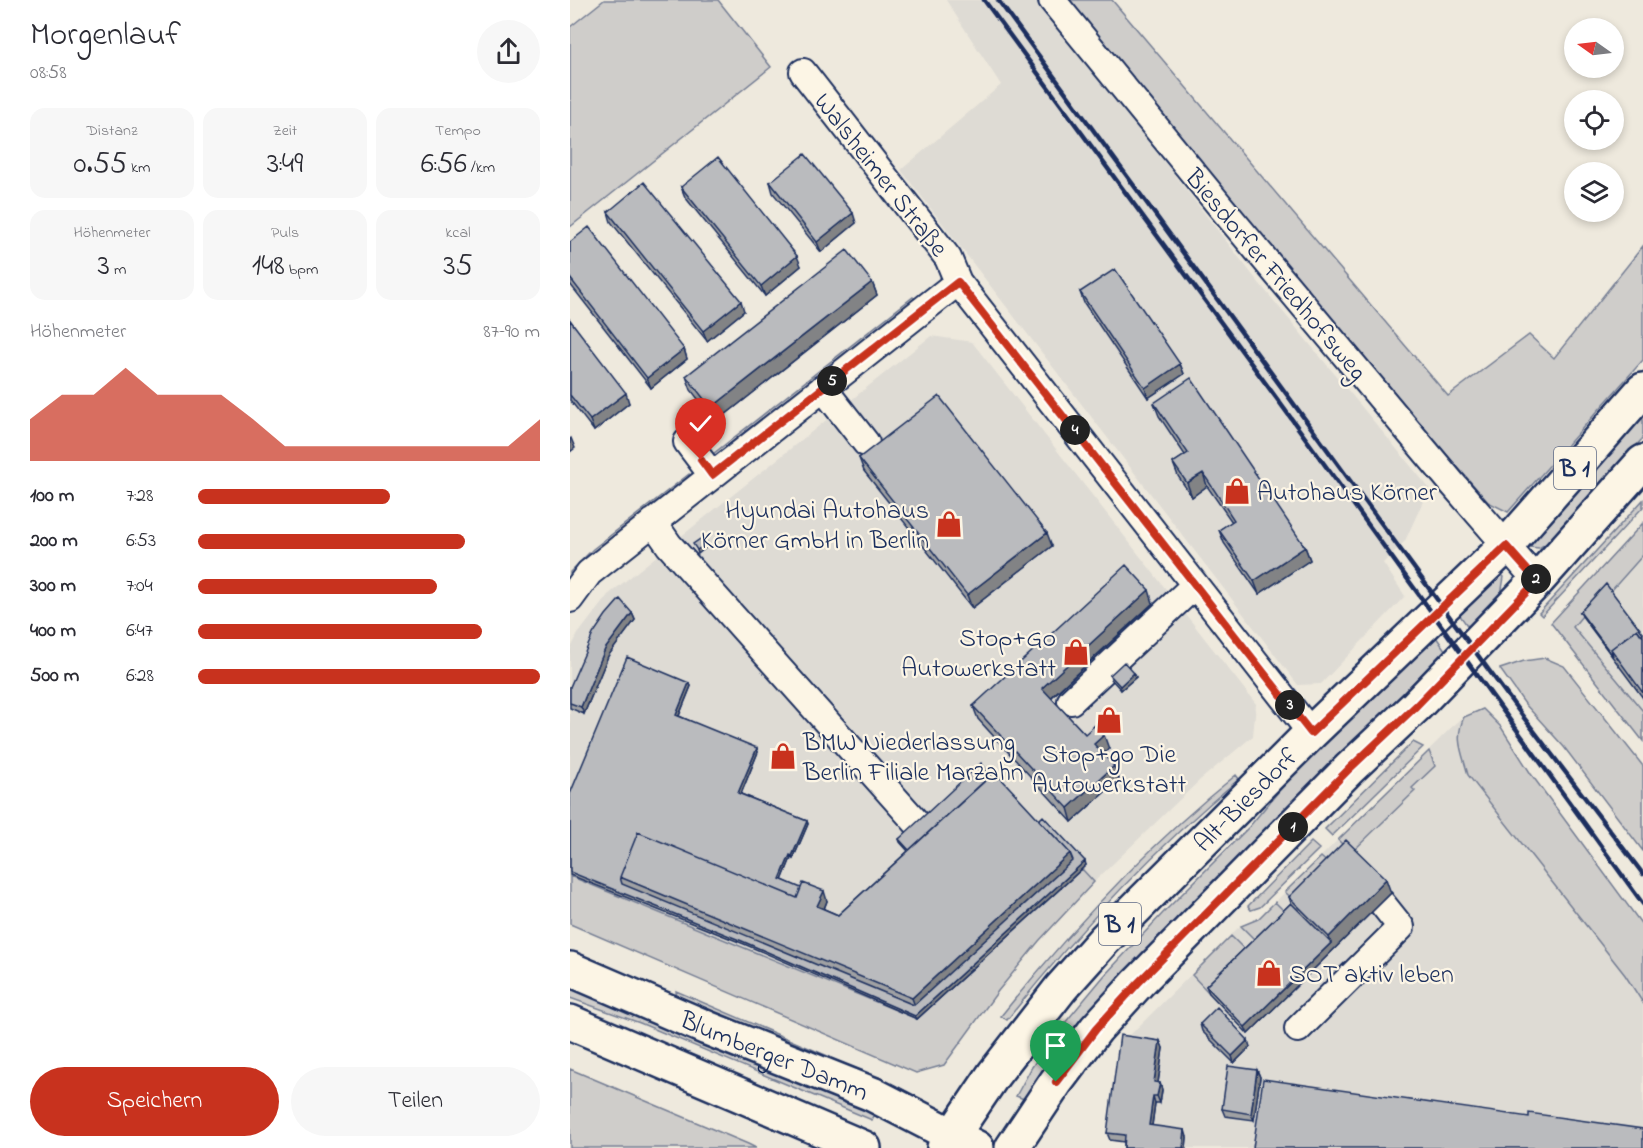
<!DOCTYPE html>
<html lang="de">
<head>
<meta charset="utf-8">
<style>
  :root { --surface:#fff; --page:#f7f7f7; --text:#2b2b33; --muted:#7c7c81; --accent:#c8321e }
  body { margin:0; font-family:"Indie Flower",sans-serif; background:var(--page); color:var(--text); height:100vh; display:flex; flex-direction:column; font-size:22px; white-space:nowrap }
  * { box-sizing:border-box; margin:0 }
  p { font-size:20px; color:var(--muted) }
  .icon { flex:none; width:33px; height:33px; fill:none; stroke:currentColor; stroke-width:2; stroke-linecap:round; stroke-linejoin:round }
  .map { position:relative; flex:1; overflow:hidden }
  .drawer { display:flex; flex-direction:column; background:var(--surface); width:570px }
  .drawer>* { flex:none }
  .needle { width:39px; rotate:284deg }
  .tools { position:absolute; left:994px; top:18px; display:grid; gap:12px }
  .tools a { display:grid; place-items:center; width:60px; height:60px; border-radius:50%; background:var(--surface); box-shadow:0 3px 9px #0003; font-size:30px }
  .pin { position:absolute; display:grid; place-items:center; width:51px; height:51px; color:#fff; margin:-62px -26px; border-radius:50% 50% 50% 0; rotate:-45deg; box-shadow:0 0 6px #0007 }
  .pin .icon { rotate:45deg }
  .km { position:absolute; width:30px; height:30px; margin:-15px; border-radius:50%; background:#222; color:#fff; font-size:16px; line-height:30px; text-align:center }
  .round { display:grid; place-items:center; flex:none; width:63px; height:63px; border-radius:32px; background:var(--page) }
  .head { display:flex; align-items:center; justify-content:space-between; height:102px; padding:0 30px }
  h1 { font-size:33px; font-weight:600; line-height:45px }
  .stats { display:grid; grid-template-columns:repeat(3,1fr); gap:9px; height:102px; padding:6px 30px }
  .stats div { display:grid; align-content:center; border-radius:15px; background:var(--page); text-align:center }
  .stats b { font-size:30px; font-weight:600 }
  .stats small { font-size:16px; font-weight:400 }
  .stats p { font-size:16px }
  .chart { height:168px; padding:12px 30px }
  .chart p { display:flex; justify-content:space-between }
  .chart svg { width:100%; height:108px; margin-top:6px; fill:var(--accent); opacity:.7 }
  .primary-button { display:flex; gap:12px; margin-top:auto; padding:12px 30px }
  .primary-button a { flex:1; height:69px; border-radius:36px; background:var(--accent); color:#fff; font-size:24px; font-weight:600; line-height:69px; text-align:center }
  .primary-button a+a { background:var(--page); color:var(--text) }
  ul { padding:0 30px; list-style:none; font-size:20px }
  li { display:grid; grid-template-columns:96px 72px 1fr; align-items:center; height:45px }
  li i { height:15px; border-radius:8px; background:var(--accent) }
  main { display:flex; flex:1; min-height:0 }
  .map>svg:first-child { display:block }
  .built { fill:#dedbd4 }
  .green { fill:#cfcdca; stroke:#757e94; stroke-width:1.5 }
  .lines { fill:none; stroke-linecap:round; stroke-linejoin:round }
  .minor-casing { stroke:#1b2f5e; stroke-width:30 }
  .major-casing { stroke:#1b2f5e; stroke-width:38 }
  .minor { stroke:#fcf5e5; stroke-width:26 }
  .major { stroke:#fcf5e5; stroke-width:33 }
  .rail { stroke:#1b2f5e; stroke-width:4.5 }
  .wall { fill:#a0a1a3; stroke:#1b2f5e; stroke-width:1.5 }
  .shaded-wall { fill:#828385; stroke:#1b2f5e; stroke-width:1.5 }
  .building { fill:#babbbe; stroke:#1b2f5e; stroke-width:1.5 }
  .route-casing { stroke:#fff; stroke-width:12 }
  .route { stroke:#c8321e; stroke-width:8 }
  .labels { text-anchor:middle; stroke-width:4.5; stroke-linejoin:round; paint-order:stroke }
  .shield { fill:#fcf5e5; stroke:#5e6a86; stroke-width:1.5 }
  .shield-label { font-size:24px; font-weight:bold; fill:#1b2f5e }
  .street-label { font-size:26px; fill:#1b2f5e; stroke:#fcf5e5 }
  .poi-label { font-size:26px; fill:#1b2f5e; stroke:#fcf5e5; text-anchor:start }
</style>
</head>
<body>
<main>
<section class="drawer">
<div class="head"><div><h1>Morgenlauf</h1><p>08:58</p></div><a class="round"><svg class="icon" aria-label="share" viewBox="0 0 24 24"><path d="M12 15V3M7 8l5-5 5 5M5 13v7h14v-7"/></svg></a></div>
<div class="stats">
<div><p>Distanz</p><b>0.55<small> km</small></b></div>
<div><p>Zeit</p><b>3:49</b></div>
<div><p>Tempo</p><b>6:56<small> /km</small></b></div>
</div>
<div class="stats">
<div><p>Höhenmeter</p><b>3<small> m</small></b></div>
<div><p>Puls</p><b>148<small> bpm</small></b></div>
<div><p>kcal</p><b>35</b></div>
</div>
<div class="chart"><p><span>Höhenmeter</span>87–90 m</p>
<svg viewBox="0 0 160 44" preserveAspectRatio="none"><path d="M0 44V27L10 17L20 17L30 6L40 17L50 17L60 17L70 27L80 38L90 38L100 38L110 38L120 38L130 38L140 38L150 38L160 27V44z"/></svg>
</div>
<ul>
<li><b>100 m</b>7:28<i style="width:56%"></i></li>
<li><b>200 m</b>6:53<i style="width:78%"></i></li>
<li><b>300 m</b>7:04<i style="width:70%"></i></li>
<li><b>400 m</b>6:47<i style="width:83%"></i></li>
<li><b>500 m</b>6:28<i style="width:100%"></i></li>
</ul>
<div class="primary-button"><a>Speichern</a><a>Teilen</a></div>
</section>
<div class="map">
<svg width="1073" height="1148" viewBox="0 0 1073 1148">
  <rect width="100%" height="100%" fill="#eee9dd"/>
  <filter id="ink" filterUnits="userSpaceOnUse"><feTurbulence type="fractalNoise" baseFrequency=".0167" numOctaves="2"/><feDisplacementMap in="SourceGraphic" scale="12" xChannelSelector="R" yChannelSelector="G"/><feConvolveMatrix kernelMatrix="1 2 1 2 8 2 1 2 1" color-interpolation-filters="sRGB"/></filter>
  <g filter="url(#ink)">
    <path class="built" d="M 376,0 L 468,0 L 685,278 L 859,488 L 835,541 L 813,563 L 835,596 L 751,684 L 728,685 L 331,170 L 431,85 Z
      M 361,336 L 402,342 L 686,704 L 683,736 L 630,780 L 524,882 L 469,941 L 428,991 L 374,1065 L 346,1073 L 0,924 L 0,650 L 8,634 L 38,595 Z
      M 1073,523 L 1073,741 L 981,623 Z
      M 893,716 L 889,728 L 889,741 L 897,774 L 1055,975 L 1073,1003 L 1073,1148 L 557,1148 L 557,1142 L 540,1140 L 553,1042 L 669,927 L 688,919 Z"/>
    <path class="green" d="M 34,0 L 148,0 L 201,67 L 0,227 L 0,27 Z
      M 495,0 L 542,0 L 878,396 L 959,335 L 984,358 L 1073,246 L 1073,360 L 938,512 L 918,502 L 691,241 Z
      M 343,297 L 346,299 L 150,456 L 143,454 Z
      M 1073,408 L 1073,438 L 982,540 L 969,548 L 959,547 L 957,544 Z
      M 119,474 L 120,480 L 0,581 L 0,572 L 23,549 Z
      M 1073,500 L 1073,507 L 972,616 L 969,613 Z
      M 1073,523 L 1073,555 L 1041,591 L 1012,616 L 1003,627 L 1073,711 L 1073,741 L 981,623 Z
      M 930,573 L 934,577 L 932,589 L 929,595 L 899,628 L 886,610 Z
      M 864,634 L 875,650 L 776,752 L 457,1100 L 446,1096 L 462,1067 L 479,1042 L 534,976 L 593,913 L 679,827 L 739,755 Z
      M 975,658 L 994,666 L 1073,766 L 1073,851 L 994,747 L 955,704 L 930,669 L 954,661 Z
      M 913,709 L 931,727 L 961,774 L 1073,926 L 1073,1003 L 1055,975 L 898,775 C 892,752 884,739 894,717 Z
      M 843,742 L 853,747 L 762,836 L 755,829 Z
      M 859,751 L 865,766 L 842,788 L 845,791 L 781,853 L 768,840 Z
      M 666,775 L 669,779 C 583,850 506,933 437,1020 L 431,1016 C 502,928 578,845 666,775 Z
      M 741,842 L 749,849 L 690,907 L 681,910 L 678,906 Z
      M 751,857 L 764,869 L 729,905 L 715,892 Z
      M 512,869 L 524,882 L 469,941 L 428,991 L 374,1065 L 346,1073 L 0,924 L 0,876 L 347,1019 Z
      M 705,902 L 718,915 L 689,944 L 671,926 L 688,919 Z
      M 661,936 L 679,954 L 639,993 L 622,975 Z
      M 0,986 L 306,1111 L 302,1120 L 70,1023 L 0,998 Z
      M 106,991 L 260,1057 L 254,1061 L 107,1004 Z
      M 0,1069 L 178,1144 L 186,1148 L 0,1148 Z"/>
    <g class="lines">
      <defs>
        <path id="minor" d="M 482,0 L 651,207 L 882,483 L 967,581
          M 233,72 L 378,258 L 388,282 L 741,733
          M 253,388 L 296,443
          M 117,442 L 142,475
          M 83,522 L 99,545 L 346,822
          M 0,599 L 19,573 L 388,282
          M 501,701 L 625,585
          M 728,1029 L 831,927 L 811,902"/>
        <g id="major">
          <path id="s1" d="M 0,969 L 137,1028 L 302,1094 L 407,1148"/>
          <path d="M 0,1022 L 294,1148"/>
          <path id="s2" d="M 374,1148 L 424,1074 L 491,988 L 534,940 L 741,733 L 936,546 L 1073,390"/>
          <path d="M 442,1148 L 486,1082 L 526,1029 L 568,983 L 779,769 L 846,706 L 967,581 L 1073,462"/>
        </g>
      </defs>
      <use href="#minor" class="minor-casing"/>
      <use href="#major" class="major-casing"/>
      <use href="#minor" class="minor"/>
      <use href="#major" class="major"/>
      <path class="rail" d="M 414,0 L 710,403 L 1073,904
        M 428,0 L 948,710 L 1073,874"/>
    </g>
    <path class="wall" d="M 200,182 L 286,223 L 251,252 L 203,193 Z
      M 111,187 L 231,266 L 195,296 L 115,197 Z
      M 38,212 L 174,311 L 137,341 L 41,222 Z
      M 0,242 L 114,349 L 117,359 L 81,388 L 0,284 Z
      M 302,282 L 307,295 L 146,422 L 121,390 L 116,376 Z
      M 510,292 L 610,364 L 614,374 L 578,398 L 514,303 Z
      M 0,320 L 59,403 L 24,431 L 0,400 Z
      M 584,403 L 735,547 L 740,560 L 689,594 L 654,543 L 649,530 L 662,522 L 637,486 L 622,497 L 608,476 L 603,463 L 615,455 L 589,416 Z
      M 289,458 L 482,546 L 402,608 L 294,471 Z
      M 583,603 L 481,698 L 515,734 L 539,749 L 533,754 L 549,779 L 502,822 L 408,719 L 403,706 Z
      M 1010,612 L 1073,633 L 1073,698 L 1012,616 Z
      M 62,613 L 65,620 L 38,656 L 14,714 L 0,708 L 0,687 Z
      M 564,673 L 566,677 L 551,690 L 541,679 L 540,675 Z
      M 119,683 L 121,686 L 109,716 L 188,752 L 171,794 L 237,821 L 238,824 L 223,859 L 221,858 L 212,880 L 257,901 L 254,909 L 268,915 L 338,851 L 330,842 L 329,839 L 421,775 L 516,865 L 347,1019 L 174,944 L 0,875 L 0,794 Z
      M 821,893 L 678,1034 L 639,993 L 636,986 L 721,903 L 719,897 Z
      M 630,1024 L 680,1047 L 664,1063 L 632,1031 Z
      M 590,1041 L 593,1048 L 588,1083 L 590,1083 L 592,1090 L 590,1103 L 585,1103 L 582,1126 L 617,1137 L 616,1148 L 554,1148 L 554,1142 L 540,1140 L 537,1133 Z
      M 687,1070 L 690,1077 L 684,1120 L 655,1116 L 652,1109 Z"/>
    <path class="shaded-wall" d="M 283,213 L 286,223 L 251,252 L 247,242 Z
      M 227,256 L 231,266 L 195,296 L 191,286 Z
      M 302,282 L 307,295 L 146,422 L 141,408 Z
      M 171,301 L 174,311 L 137,341 L 133,331 Z
      M 114,349 L 117,359 L 81,388 L 77,378 Z
      M 610,364 L 614,374 L 578,398 L 575,388 Z
      M 56,393 L 59,403 L 24,431 L 20,420 Z
      M 1,438 L 5,448 L 0,452 L 0,439 Z
      M 633,473 L 637,486 L 622,497 L 617,483 Z
      M 477,533 L 482,546 L 402,608 L 397,595 Z
      M 137,543 L 138,546 L 128,554 L 127,550 Z
      M 735,547 L 740,560 L 689,594 L 684,581 Z
      M 579,590 L 583,603 L 477,701 L 472,688 Z
      M 62,613 L 65,620 L 38,656 L 14,714 L 11,707 L 35,649 Z
      M 564,673 L 566,677 L 551,690 L 550,686 Z
      M 119,683 L 121,686 L 108,718 L 106,715 Z
      M 534,735 L 539,749 L 529,757 L 524,744 Z
      M 187,748 L 188,752 L 170,796 L 168,793 Z
      M 544,766 L 549,779 L 502,822 L 498,808 Z
      M 237,821 L 238,824 L 223,859 L 222,856 Z
      M 500,853 L 504,864 L 346,1009 L 342,998 Z
      M 220,855 L 221,858 L 211,883 L 210,879 Z
      M 515,861 L 516,865 L 347,1019 L 345,1016 Z
      M 816,879 L 821,893 L 678,1034 L 675,1027 L 761,943 L 759,937 Z
      M 254,891 L 257,901 L 251,916 L 247,906 Z
      M 678,1040 L 680,1047 L 664,1063 L 662,1056 Z
      M 590,1041 L 593,1048 L 587,1089 L 584,1082 Z
      M 687,1070 L 690,1077 L 684,1120 L 681,1114 Z
      M 590,1083 L 592,1090 L 590,1103 L 587,1096 Z
      M 583,1096 L 585,1103 L 581,1132 L 579,1125 Z
      M 615,1130 L 617,1137 L 616,1148 L 613,1148 Z"/>
    <path class="building" d="M 235,154 L 283,213 L 247,242 L 200,182 Z
      M 148,157 L 227,256 L 191,286 L 111,187 Z
      M 74,182 L 171,301 L 133,331 L 38,212 Z
      M 19,227 L 114,349 L 77,378 L 0,278 L 0,242 Z
      M 277,250 L 302,282 L 141,408 L 116,376 Z
      M 545,269 L 610,364 L 575,388 L 510,292 Z
      M 0,320 L 56,393 L 20,420 L 0,395 Z
      M 621,378 L 735,547 L 684,581 L 649,530 L 664,520 L 633,473 L 617,483 L 603,463 L 618,453 L 584,403 Z
      M 369,396 L 477,533 L 397,595 L 289,458 Z
      M 133,537 L 137,543 L 127,550 L 123,544 Z
      M 556,565 L 579,590 L 472,688 L 515,734 L 525,725 L 534,735 L 524,744 L 544,766 L 498,808 L 403,706 Z
      M 1036,584 L 1073,633 L 1071,635 L 1067,629 L 1041,649 L 1043,656 L 1010,612 Z
      M 50,599 L 62,613 L 35,649 L 11,707 L 0,703 L 0,687 L 23,634 L 36,615 Z
      M 1067,629 L 1073,637 L 1073,693 L 1041,649 Z
      M 57,657 L 119,683 L 106,715 L 187,748 L 168,793 L 237,821 L 222,856 L 220,855 L 210,879 L 231,888 L 227,898 L 68,832 L 50,877 L 52,884 L 344,1005 L 503,860 L 500,853 L 469,820 L 473,816 L 515,861 L 345,1016 L 172,941 L 0,872 L 0,794 Z
      M 554,662 L 564,673 L 550,686 L 540,675 Z
      M 411,763 L 421,775 L 339,850 L 329,839 Z
      M 425,772 L 500,853 L 342,998 L 50,877 L 68,832 L 227,898 L 233,883 L 254,891 L 247,906 L 268,915 Z
      M 776,840 L 816,879 L 759,937 L 719,897 Z
      M 721,903 L 761,943 L 675,1027 L 636,986 Z
      M 647,1007 L 678,1040 L 662,1056 L 630,1024 Z
      M 550,1035 L 590,1041 L 584,1082 L 590,1083 L 587,1096 L 583,1096 L 579,1125 L 615,1130 L 613,1148 L 554,1148 L 555,1135 L 537,1133 Z
      M 658,1066 L 687,1070 L 681,1114 L 652,1109 Z
      M 693,1079 L 959,1117 L 959,1113 L 1073,1129 L 1073,1148 L 683,1148 Z"/>
  </g>
  <g class="lines" filter="url(#ink)">
    <defs>
      <path id="route" d="M 131,460 L 142,475 L 388,282 L 741,733 L 936,546 L 967,581 L 846,706 L 779,769 L 568,983 L 526,1029 L 486,1082"/>
    </defs>
    <use href="#route" class="route-casing"/>
    <use href="#route" class="route"/>
  </g>
  <defs>
    <symbol id="shop-bare" viewBox="-9 -9 18 18"><path d="M-5-2.5h2.3a2.7 3.5 0 0 1 5.4 0H5L5.5 6h-11ZM-1.5-2.5h3a1.5 2.3 0 0 0-3 0Z" fill="#c8321e" stroke="#fcf5e5" stroke-width="2.5" paint-order="stroke"/></symbol>
  </defs>
  <g fill-rule="evenodd">
    <use href="#shop-bare" x="648" y="472" width="38" height="38"/>
    <use href="#shop-bare" x="360" y="505" width="38" height="38"/>
    <use href="#shop-bare" x="487" y="633" width="38" height="38"/>
    <use href="#shop-bare" x="520" y="701" width="38" height="38"/>
    <use href="#shop-bare" x="194" y="737" width="38" height="38"/>
    <use href="#shop-bare" x="680" y="954" width="38" height="38"/>
  </g>
  <g class="labels">
    <g class="shield">
      <rect x="984" y="447" width="42" height="42" rx="4.5"/>
      <rect x="529" y="903" width="42" height="42" rx="4.5"/>
    </g>
    <g class="shield-label">
      <text x="1005" y="476">B 1</text>
      <text x="550" y="932">B 1</text>
    </g>
    <g class="street-label">
      <text transform="translate(312 174) rotate(52)" y="9">Walsheimer Straße</text>
      <text transform="translate(707 274) rotate(50)" y="9">Biesdorfer Friedhofsweg</text>
      <text dy="9" stroke="none"><textPath href="#s2" startOffset="462">Alt-Biesdorf</textPath></text>
      <text dy="9" stroke="none"><textPath href="#s1" startOffset="222">Blumberger Damm</textPath></text>
    </g>
    <g class="poi-label">
      <text x="687" y="500">Autohaus Körner</text>
      <text x="359" y="518" text-anchor="end">Hyundai Autohaus<tspan x="359" dy="30">Körner GmbH in Berlin</tspan></text>
      <text x="486" y="646" text-anchor="end">Stop+Go<tspan x="486" dy="30">Autowerkstatt</tspan></text>
      <text x="233" y="750">BMW Niederlassung<tspan x="233" dy="30">Berlin Filiale Marzahn</tspan></text>
      <text x="539" y="762" text-anchor="middle">Stop+go Die<tspan x="539" dy="30">Autowerkstatt</tspan></text>
      <text x="719" y="982">SOT aktiv leben</text>
    </g>
  </g>
</svg>
<div class="tools">
<a><svg class="needle" viewBox="-14 -14 28 28"><path d="M0-13l5 13h-10z" fill="#e53935"/><path d="M0 13l5-13h-10z" fill="#7c7c81"/></svg></a>
<a><svg class="icon" aria-label="locate" viewBox="0 0 24 24"><circle cx="12" cy="12" r="6"/><path d="M12 2v4M12 18v4M2 12h4M18 12h4"/></svg></a>
<a><svg class="icon" aria-label="layers" viewBox="0 0 24 24"><path d="M12 4l9 5-9 5-9-5zM3 14l9 5 9-5"/></svg></a>
</div>
<div class="pin" style="left:486px;top:1082px;background:#1e9e55"><svg class="icon" aria-label="arrive" viewBox="0 0 24 24"><path d="M6 21V4h12l-3 4 3 4H6"/></svg></div>
<div class="pin" style="left:131px;top:460px;background:#d93025"><svg class="icon" aria-label="check" viewBox="0 0 24 24"><path d="M5 12l5 5 9-10"/></svg></div>
<b class="km" style="left:723px;top:827px">1</b>
<b class="km" style="left:966px;top:579px">2</b>
<b class="km" style="left:720px;top:705px">3</b>
<b class="km" style="left:505px;top:430px">4</b>
<b class="km" style="left:262px;top:381px">5</b>
</div>
</main>
</body>
</html>
